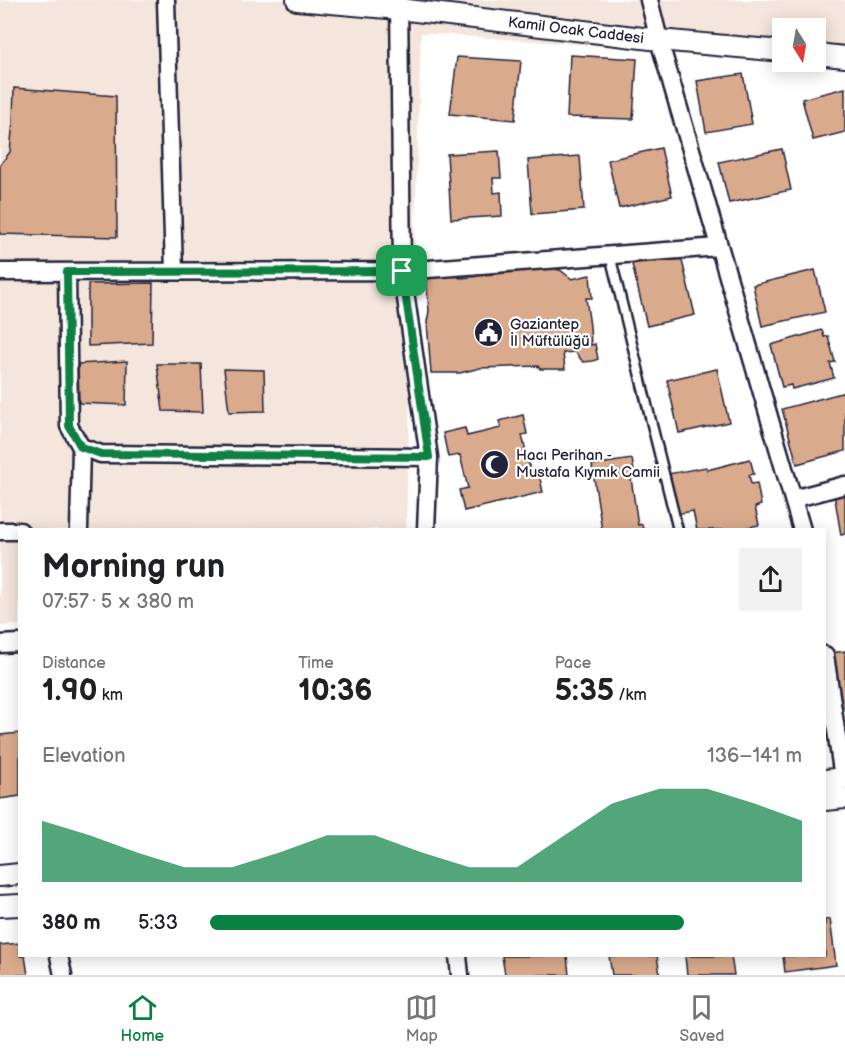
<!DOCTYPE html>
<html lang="en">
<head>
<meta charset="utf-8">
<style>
  :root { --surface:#fff; --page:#f2f2f2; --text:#202124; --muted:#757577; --line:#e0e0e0; --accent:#0b8043 }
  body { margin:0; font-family:"Balsamiq Sans",sans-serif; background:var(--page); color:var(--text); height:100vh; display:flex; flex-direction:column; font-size:22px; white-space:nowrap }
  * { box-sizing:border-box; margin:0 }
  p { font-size:20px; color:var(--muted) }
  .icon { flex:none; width:33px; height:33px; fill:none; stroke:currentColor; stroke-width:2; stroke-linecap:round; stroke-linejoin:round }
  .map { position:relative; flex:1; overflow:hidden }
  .side { position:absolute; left:18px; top:528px; width:808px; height:429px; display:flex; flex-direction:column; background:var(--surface); border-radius:0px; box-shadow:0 3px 15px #0003 }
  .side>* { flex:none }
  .needle { width:39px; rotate:169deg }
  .fabs { position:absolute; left:772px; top:18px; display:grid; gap:12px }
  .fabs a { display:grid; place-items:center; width:54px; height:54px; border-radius:0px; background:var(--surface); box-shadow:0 3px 15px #0003; font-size:30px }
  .pin { position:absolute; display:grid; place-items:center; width:51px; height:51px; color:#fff; margin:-26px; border-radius:12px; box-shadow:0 3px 9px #0006 }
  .round { display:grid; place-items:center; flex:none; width:63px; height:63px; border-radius:0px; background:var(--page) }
  .head { display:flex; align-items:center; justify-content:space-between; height:102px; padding:0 24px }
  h1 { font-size:33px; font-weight:800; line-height:45px }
  .figures { display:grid; grid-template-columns:repeat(3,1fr); gap:9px; height:102px; padding:6px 24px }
  .figures div { display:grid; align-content:center }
  .figures b { font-size:30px; font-weight:800 }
  .figures small { font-size:16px; font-weight:400 }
  .figures p { font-size:16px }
  .chart { height:168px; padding:12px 24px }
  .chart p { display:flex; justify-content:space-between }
  .chart svg { width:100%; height:108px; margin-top:6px; fill:var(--accent); opacity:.7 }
  ul { padding:0 24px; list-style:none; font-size:20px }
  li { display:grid; grid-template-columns:96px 72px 1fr; align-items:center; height:45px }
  li i { height:15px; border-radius:8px; background:var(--accent) }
  .tab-bar { display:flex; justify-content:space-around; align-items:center; height:84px; border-top:2px solid var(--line); background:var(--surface); font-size:16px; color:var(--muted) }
  .tab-bar a { display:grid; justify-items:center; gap:3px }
  .tab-bar .selected { color:var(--accent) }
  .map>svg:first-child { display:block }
  .built { fill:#f4e6dc }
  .building { fill:#daaa8c; stroke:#22223b; stroke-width:1.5 }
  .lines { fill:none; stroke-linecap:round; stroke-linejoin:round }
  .service-casing { stroke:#22223b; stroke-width:13 }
  .minor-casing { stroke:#22223b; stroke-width:21 }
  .tertiary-casing { stroke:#22223b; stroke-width:24 }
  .service { stroke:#fff; stroke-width:8 }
  .minor { stroke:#fff; stroke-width:16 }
  .tertiary { stroke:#fff; stroke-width:20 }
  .route-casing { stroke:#fff; stroke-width:12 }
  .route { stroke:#0b8043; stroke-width:8 }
  .labels { text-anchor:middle; stroke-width:4.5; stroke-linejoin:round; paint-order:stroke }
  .street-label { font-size:15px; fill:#22223b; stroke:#fff }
  .poi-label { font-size:15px; fill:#22223b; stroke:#fff; text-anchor:start }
</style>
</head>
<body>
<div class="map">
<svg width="845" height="975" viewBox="0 0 845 975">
  <rect width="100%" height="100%" fill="#fff"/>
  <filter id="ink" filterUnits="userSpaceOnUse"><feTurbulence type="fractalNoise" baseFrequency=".0167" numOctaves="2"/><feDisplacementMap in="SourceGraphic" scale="12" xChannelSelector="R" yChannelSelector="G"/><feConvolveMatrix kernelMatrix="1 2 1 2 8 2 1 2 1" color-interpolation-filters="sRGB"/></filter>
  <g filter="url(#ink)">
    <path class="built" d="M 0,0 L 845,0 L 845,63 L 816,61 L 816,28 L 783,28 L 783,59 L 421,33 L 406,529 L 20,530 L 19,625 L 0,626 Z"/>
    <path class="building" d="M 570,55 L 637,59 L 633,119 L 567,117 Z
      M 457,57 L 521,61 L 515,120 L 450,114 Z
      M 743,74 L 752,124 L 706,132 L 697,81 Z
      M 14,88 L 116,96 L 117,237 L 0,234 L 0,165 L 10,152 L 13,121 Z
      M 845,88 L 845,132 L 813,140 L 802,99 Z
      M 661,148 L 672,196 L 619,208 L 608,160 Z
      M 782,149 L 791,190 L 729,203 L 719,162 Z
      M 499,151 L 501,178 L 493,178 L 494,193 L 501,192 L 502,216 L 451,219 L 447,154 Z
      M 580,156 L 584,210 L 532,214 L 528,160 Z
      M 680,252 L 695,315 L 647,326 L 632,264 Z
      M 547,268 L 560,270 L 572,279 L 590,275 L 592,298 L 586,298 L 590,326 L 591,345 L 595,344 L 598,359 L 593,361 L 583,362 L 575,352 L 563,353 L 565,369 L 540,369 L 538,366 L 480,368 L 460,373 L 431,373 L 427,322 L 429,311 L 426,276 L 451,272 L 460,278 L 471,277 Z
      M 815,270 L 825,312 L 762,326 L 753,285 Z
      M 153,283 L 152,343 L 88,346 L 88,284 Z
      M 822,330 L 824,337 L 828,336 L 835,362 L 830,363 L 834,378 L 792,389 L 791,385 L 782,387 L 771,345 Z
      M 127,361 L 126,405 L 79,403 L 78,364 Z
      M 157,364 L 201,364 L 203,412 L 163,411 Z
      M 224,369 L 264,370 L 265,411 L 229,412 Z
      M 717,369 L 729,422 L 679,433 L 667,380 Z
      M 845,392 L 845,451 L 797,464 L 782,409 Z
      M 523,415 L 527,434 L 522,435 L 531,472 L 538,470 L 543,492 L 464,511 L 459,490 L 468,488 L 460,455 L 448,457 L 443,433 L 465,428 L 467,436 L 501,428 L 499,421 Z
      M 632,459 L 635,477 L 631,478 L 638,525 L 642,524 L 643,530 L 602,530 L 592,465 Z
      M 750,459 L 754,474 L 749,475 L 751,484 L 757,483 L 761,505 L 755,507 L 759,525 L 744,528 L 744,530 L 697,530 L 693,511 L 676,514 L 668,474 L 706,467 L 707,470 Z
      M 845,491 L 845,534 L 841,535 L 834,493 Z
      M 845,651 L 845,707 L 841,707 L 832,653 Z
      M 20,733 L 20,796 L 0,799 L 0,735 Z
      M 830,919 L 836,965 L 785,972 L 783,956 L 825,956 L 825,920 Z
      M 20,943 L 20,956 L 25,956 L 28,975 L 0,975 L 0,945 Z
      M 502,956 L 567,956 L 569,975 L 505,975 Z
      M 609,956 L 657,956 L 660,975 L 612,975 Z
      M 685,956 L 731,956 L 734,975 L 687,975 Z"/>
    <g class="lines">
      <defs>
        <path id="service" d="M 610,255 L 678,530"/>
        <path id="minor" d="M 166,0 L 174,271
          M 399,0 L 402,271 L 429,457 L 426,530
          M 649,0 L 659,40 L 802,530
          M 0,272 L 402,271 L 719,247
          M 67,272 L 69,426 L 81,447 L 101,454 L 429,457
          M 793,499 L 845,485
          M 79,530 L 81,447
          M 0,531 L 20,531
          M 0,644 L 20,643
          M 825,655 L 843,778
          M 59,956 L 63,975
          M 458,956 L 460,975"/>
        <path id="tertiary" d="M 297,0 L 399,9 L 659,40 L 783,51
          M 816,54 L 845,57
          M 825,780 L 845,778
          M 825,800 L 845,798
          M 0,876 L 20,874
          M 0,906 L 20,905"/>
      </defs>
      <use href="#service" class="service-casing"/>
      <use href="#minor" class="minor-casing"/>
      <use href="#tertiary" class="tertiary-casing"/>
      <use href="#service" class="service"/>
      <use href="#minor" class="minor"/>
      <use href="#tertiary" class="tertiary"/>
    </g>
  </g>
  <g class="lines" filter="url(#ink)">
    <defs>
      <path id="route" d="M 402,271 L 429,457 L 101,454 L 81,447 L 69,426 L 67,272 Z"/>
    </defs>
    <use href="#route" class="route-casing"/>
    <use href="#route" class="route"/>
  </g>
  <defs>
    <symbol id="civic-disc" viewBox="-11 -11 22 22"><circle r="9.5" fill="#22223b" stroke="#fff"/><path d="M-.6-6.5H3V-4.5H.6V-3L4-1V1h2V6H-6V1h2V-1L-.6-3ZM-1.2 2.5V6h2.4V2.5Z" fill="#fff"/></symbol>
    <symbol id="mosque-disc" viewBox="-11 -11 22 22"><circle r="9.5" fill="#22223b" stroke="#fff"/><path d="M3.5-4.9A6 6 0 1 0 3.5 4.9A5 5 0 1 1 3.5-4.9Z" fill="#fff"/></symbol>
  </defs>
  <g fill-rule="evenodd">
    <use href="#civic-disc" x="472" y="316" width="33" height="33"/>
    <use href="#mosque-disc" x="478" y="448" width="33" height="33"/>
  </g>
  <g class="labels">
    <g class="street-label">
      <text transform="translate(576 30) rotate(7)" y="5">Kamil Ocak Caddesi</text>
    </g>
    <g class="poi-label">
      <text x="510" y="329">Gaziantep<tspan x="510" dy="17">İl Müftülüğü</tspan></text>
      <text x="516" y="460">Hacı Perihan -<tspan x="516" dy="17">Mustafa Kıymık Camii</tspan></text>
    </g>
  </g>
</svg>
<div class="fabs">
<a><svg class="needle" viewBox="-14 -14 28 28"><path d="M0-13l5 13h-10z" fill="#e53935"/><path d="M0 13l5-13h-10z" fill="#757577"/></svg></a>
</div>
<div class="pin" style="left:402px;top:271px;background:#1e9e55"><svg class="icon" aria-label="arrive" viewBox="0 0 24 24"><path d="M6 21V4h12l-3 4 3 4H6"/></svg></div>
<section class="side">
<div class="head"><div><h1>Morning run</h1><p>07:57 · 5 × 380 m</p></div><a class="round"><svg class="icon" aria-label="share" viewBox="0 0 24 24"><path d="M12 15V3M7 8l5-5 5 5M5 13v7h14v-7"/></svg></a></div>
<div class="figures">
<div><p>Distance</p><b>1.90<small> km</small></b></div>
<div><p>Time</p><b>10:36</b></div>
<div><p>Pace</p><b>5:35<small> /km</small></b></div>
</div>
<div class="chart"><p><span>Elevation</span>136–141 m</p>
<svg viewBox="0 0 160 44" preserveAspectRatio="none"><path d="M0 44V19L10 25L20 32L30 38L40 38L50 32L60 25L70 25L80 32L90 38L100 38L110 25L120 12L130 6L140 6L150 12L160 19V44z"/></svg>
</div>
<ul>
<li><b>380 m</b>5:33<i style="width:80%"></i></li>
</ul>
</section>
</div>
<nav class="tab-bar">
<a class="selected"><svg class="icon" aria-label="home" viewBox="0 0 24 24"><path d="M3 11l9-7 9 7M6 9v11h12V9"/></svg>Home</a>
<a><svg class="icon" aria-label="map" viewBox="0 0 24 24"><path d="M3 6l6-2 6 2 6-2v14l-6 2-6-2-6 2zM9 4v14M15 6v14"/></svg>Map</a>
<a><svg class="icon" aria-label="saved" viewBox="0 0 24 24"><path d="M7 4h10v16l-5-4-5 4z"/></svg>Saved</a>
</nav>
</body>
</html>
